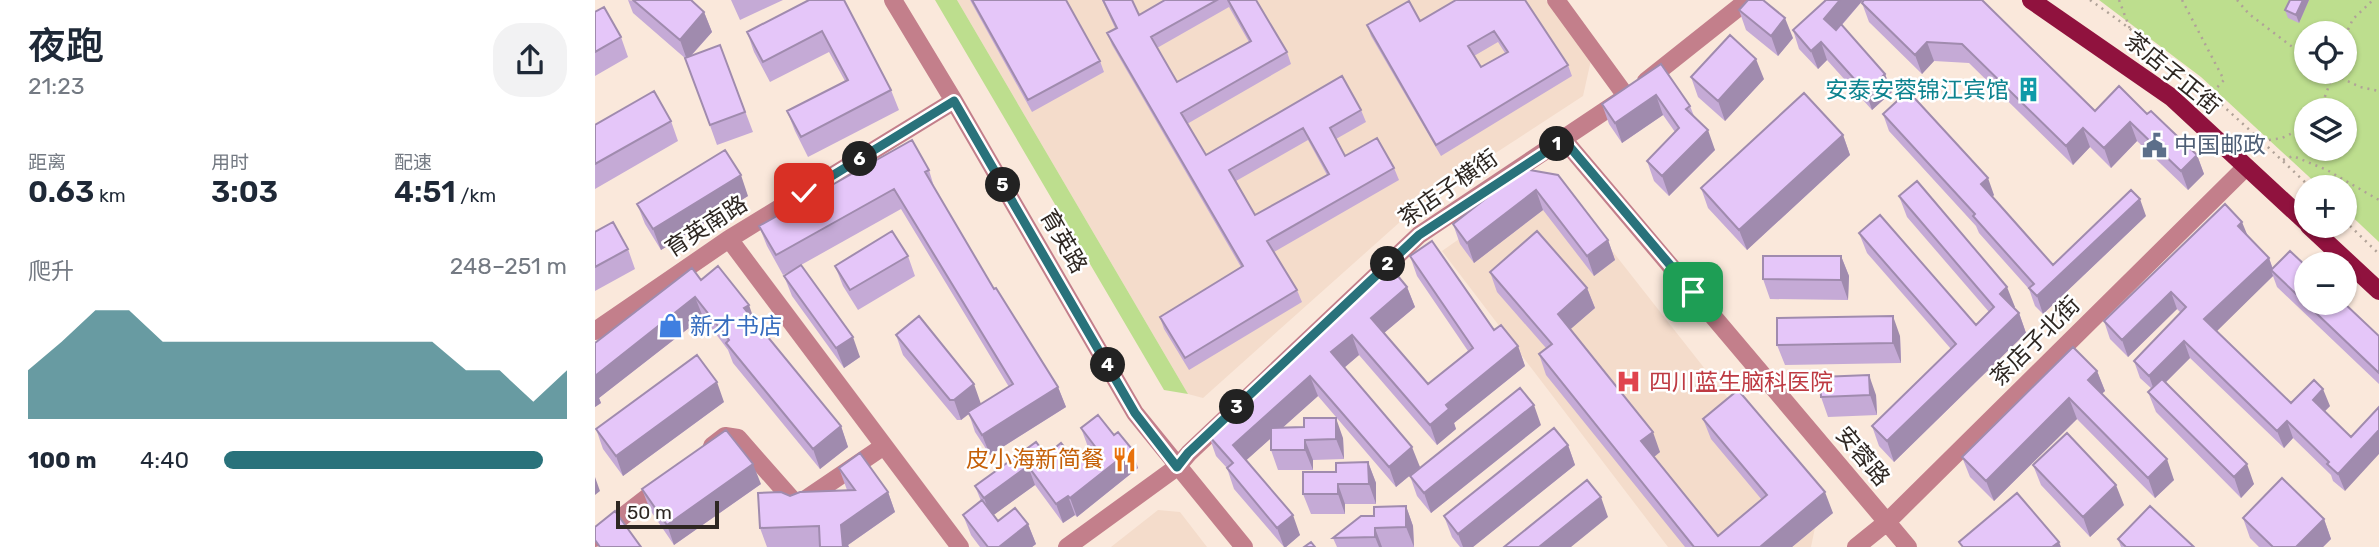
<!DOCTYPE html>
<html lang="zh">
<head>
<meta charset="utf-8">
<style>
  :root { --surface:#fff; --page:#f2f2f3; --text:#1f2937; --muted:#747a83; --accent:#29727b }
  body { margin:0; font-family:Rubik,"Noto Sans SC",sans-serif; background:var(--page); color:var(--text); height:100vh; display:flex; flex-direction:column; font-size:26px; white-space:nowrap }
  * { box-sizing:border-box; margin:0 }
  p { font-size:23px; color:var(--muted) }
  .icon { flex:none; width:38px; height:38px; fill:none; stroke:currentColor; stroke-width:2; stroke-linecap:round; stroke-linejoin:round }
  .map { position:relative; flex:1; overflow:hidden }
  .drawer { display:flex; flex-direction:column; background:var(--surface); width:595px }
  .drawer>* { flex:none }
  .fabs { position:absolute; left:1699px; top:21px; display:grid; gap:14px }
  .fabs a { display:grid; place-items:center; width:63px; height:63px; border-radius:50%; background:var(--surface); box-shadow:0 2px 5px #0004; font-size:35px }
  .scale { position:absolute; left:21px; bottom:18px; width:103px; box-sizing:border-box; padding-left:7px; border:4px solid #2e2722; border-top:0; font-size:19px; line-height:24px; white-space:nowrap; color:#2e2722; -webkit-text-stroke:5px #fff; paint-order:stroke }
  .pin { position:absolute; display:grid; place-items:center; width:60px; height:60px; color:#fff; margin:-30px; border-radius:14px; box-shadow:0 4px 10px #0006 }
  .km { position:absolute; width:35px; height:35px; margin:-18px; border-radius:50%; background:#222; color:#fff; font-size:19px; line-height:35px; text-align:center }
  .round { display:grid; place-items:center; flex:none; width:74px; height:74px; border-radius:28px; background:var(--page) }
  .head { display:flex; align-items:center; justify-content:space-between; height:119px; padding:0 28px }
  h1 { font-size:38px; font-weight:600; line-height:52px }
  .figures { display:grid; grid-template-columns:repeat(3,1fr); gap:10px; height:119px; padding:7px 28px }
  .figures div { display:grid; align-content:center }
  .figures b { font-size:30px; font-weight:600 }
  .figures small { font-size:19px; font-weight:400 }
  .figures p { font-size:19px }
  .chart { height:196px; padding:14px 28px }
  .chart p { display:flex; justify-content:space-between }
  .chart svg { width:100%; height:126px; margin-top:7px; fill:var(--accent); opacity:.7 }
  ul { padding:0 28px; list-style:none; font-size:23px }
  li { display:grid; grid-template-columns:112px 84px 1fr; align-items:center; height:52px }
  li i { height:18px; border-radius:9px; background:var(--accent) }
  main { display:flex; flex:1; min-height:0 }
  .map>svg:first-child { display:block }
  .built { fill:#f4dccb }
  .green { fill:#bdde8e; fill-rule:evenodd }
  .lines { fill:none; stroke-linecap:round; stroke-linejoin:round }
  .path { stroke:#b0a298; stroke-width:2.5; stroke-dasharray:2 5; stroke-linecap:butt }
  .minor { stroke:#c37f8b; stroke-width:18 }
  .major { stroke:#90123e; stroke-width:18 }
  .wall { fill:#c5aad6; fill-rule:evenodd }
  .shaded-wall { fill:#a08bae }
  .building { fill:#e5c6f9; stroke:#a08bae; stroke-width:2; fill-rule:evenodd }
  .route-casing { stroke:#fff; stroke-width:14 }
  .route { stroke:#29727b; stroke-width:9 }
  .labels { text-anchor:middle; stroke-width:5; stroke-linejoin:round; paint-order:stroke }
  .street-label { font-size:23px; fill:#2e2722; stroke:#fff }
  .culture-label { font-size:23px; fill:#0d838f; stroke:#fff; text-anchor:end }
  .service-label { font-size:23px; fill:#4e5e75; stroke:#fff; text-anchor:start }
  .shop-label { font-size:23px; fill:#366cbe; stroke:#fff; text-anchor:start }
  .health-label { font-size:23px; fill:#be3a42; stroke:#fff; text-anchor:start }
  .food-label { font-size:23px; fill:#c56008; stroke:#fff; text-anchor:end }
</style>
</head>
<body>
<main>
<section class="drawer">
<div class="head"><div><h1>夜跑</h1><p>21:23</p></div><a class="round"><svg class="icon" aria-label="share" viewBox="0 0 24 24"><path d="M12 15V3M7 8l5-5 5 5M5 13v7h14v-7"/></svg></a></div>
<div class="figures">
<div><p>距离</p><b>0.63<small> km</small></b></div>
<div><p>用时</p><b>3:03</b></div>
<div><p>配速</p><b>4:51<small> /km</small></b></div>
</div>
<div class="chart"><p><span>爬升</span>248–251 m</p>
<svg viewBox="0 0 160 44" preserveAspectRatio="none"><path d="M0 44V27L10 17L20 6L30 6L40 17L50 17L60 17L70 17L80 17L90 17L100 17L110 17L120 17L130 27L140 27L150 38L160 27V44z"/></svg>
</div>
<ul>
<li><b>100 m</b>4:40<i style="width:93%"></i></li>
</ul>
</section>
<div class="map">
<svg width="1784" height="547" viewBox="0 0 1784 547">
  <rect width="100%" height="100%" fill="#fae8db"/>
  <path class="built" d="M 362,0 L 951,0 L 996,60 L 988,96 L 879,167 L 815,213 L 608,398 L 593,394 Z
    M 934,190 L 971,192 L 1223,513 L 1216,547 L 1073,547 L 847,251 Z
    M 563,510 L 585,512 L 612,547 L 516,547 Z"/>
  <path class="green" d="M 340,0 L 362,0 L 593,394 L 569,390 Z
    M 1504,0 L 1784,0 L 1784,242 L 1750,210 L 1750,187 L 1725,187 L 1606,77 ZM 1712,33 L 1750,33 L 1750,72 L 1712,72 ZM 1712,110 L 1750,110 L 1750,149 L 1712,149 Z"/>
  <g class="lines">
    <path class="path" d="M 1495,0 C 1575,55 1645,120 1715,187
      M 1524,0 L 1535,29
      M 1587,0 L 1629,80 L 1616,94
      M 1642,0 L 1654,14 L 1712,58
      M 1750,36 L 1758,19 L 1778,0
      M 1734,72 L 1765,87 L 1784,91
      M 1725,110 L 1739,72
      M 1667,141 L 1687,138 L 1712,126
      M 1688,160 L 1698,156 L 1732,170 L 1784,200
      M 1750,221 L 1784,254"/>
    <path class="minor" d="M 298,0 L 359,101 L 540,413 L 649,547
      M 961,0 L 1031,96
      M 1051,81 L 1153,0
      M 969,140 L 1313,547
      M 134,239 L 365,547
      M 0,331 L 134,239 L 359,101
      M 117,446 L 130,436 L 143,438 L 202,505 L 289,446
      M 0,538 L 68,485
      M 472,547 L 582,467 L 594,453 L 824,235 L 1029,98
      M 1261,547 L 1292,522 L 1651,167"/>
    <path class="major" d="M 1436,0 L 1576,97 L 1712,223
      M 1714,226 L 1784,291"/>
  </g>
  <path class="wall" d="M 33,0 L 109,12 L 117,32 L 96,56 L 125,45 L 158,132 L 122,145 L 91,59 L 38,13 Z
    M 136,0 L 188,0 L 145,20 Z
    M 214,0 L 296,90 L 304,110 L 213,157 L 200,131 L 192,111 L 250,81 L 234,52 L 175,82 L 159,52 L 152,32 Z
    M 375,0 L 471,0 L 505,61 L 509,72 L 437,112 Z
    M 507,0 L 537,0 L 544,15 L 570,0 L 661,0 L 692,52 L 696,64 L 592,124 L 611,155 L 766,110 L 771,122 L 741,139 L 750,156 L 799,168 L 804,180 L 679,252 L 702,290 L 707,302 L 594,370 L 569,329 L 565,317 L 646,267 L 517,45 L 512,33 L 520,28 ZM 634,7 L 654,42 L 582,82 L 562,48 ZM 713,140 L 732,175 L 660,215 L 641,181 Z
    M 861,0 L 973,65 L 977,76 L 846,156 L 776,36 L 772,25 L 825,21 ZM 903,42 L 910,53 L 886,67 L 879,56 Z
    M 1229,0 L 1268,0 L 1247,25 L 1290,74 L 1297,92 L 1277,110 L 1232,60 L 1223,69 L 1204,49 L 1198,30 L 1230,1 Z
    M 1387,0 L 1500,111 L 1552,114 L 1602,155 L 1609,174 L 1593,190 L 1542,141 L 1516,168 L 1495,147 L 1478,165 L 1374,63 L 1339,61 L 1327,74 L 1274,22 L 1267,3 Z
    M 1714,0 L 1704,23 L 1693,18 L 1690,10 Z
    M 1144,10 L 1198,38 L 1183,56 L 1151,30 Z
    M 0,12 L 26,37 L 33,57 L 0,76 Z
    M 1066,64 L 1095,106 L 1099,116 L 1120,150 L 1074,196 L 1059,181 L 1052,161 L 1080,132 L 1068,115 L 1027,143 L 1014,124 L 1007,104 Z
    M 1096,77 L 1169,79 L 1130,121 L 1103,97 Z
    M 1288,114 L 1399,195 L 1397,197 L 1458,265 L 1551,216 L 1448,314 L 1440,306 L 1434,289 L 1384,233 L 1381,226 L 1294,131 Z
    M 76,121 L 83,141 L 0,189 L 0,125 Z
    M 1248,135 L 1255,155 L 1152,250 L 1113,208 L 1106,188 Z
    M 929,169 L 1013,240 L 1020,260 L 999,276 L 948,210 L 879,263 L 865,244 L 858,224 Z
    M 334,170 L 340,190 L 399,289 L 463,387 L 471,407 L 395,455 L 380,432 L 374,414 L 366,420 L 362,420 L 308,355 L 301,335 L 386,404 L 414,387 L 306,209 L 206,265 L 265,357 L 249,368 L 197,296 L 189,276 L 200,269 L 188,275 L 172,246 L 164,226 Z
    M 153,196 L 66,250 L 50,224 L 42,204 Z
    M 1304,196 L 1420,307 L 1419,308 L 1424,313 L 1431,333 L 1299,462 L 1284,446 L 1277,426 L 1356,349 L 1272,253 L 1264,233 L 1381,325 L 1394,312 L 1312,217 Z
    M 0,232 L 33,249 L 40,269 L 0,291 Z
    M 1653,236 L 1674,258 L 1678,269 L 1784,336 L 1784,384 L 1682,287 L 1678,276 L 1621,331 L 1696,403 L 1735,406 L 1730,411 L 1750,491 L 1738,481 L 1736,475 L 1698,438 L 1689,448 L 1595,358 L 1571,382 L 1659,484 L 1646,498 L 1561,412 L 1553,392 L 1557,389 L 1545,378 L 1539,361 L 1586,313 L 1582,309 L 1533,357 L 1515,339 L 1509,321 Z
    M 313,256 L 320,276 L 263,310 L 248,286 L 240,266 Z
    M 815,256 L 899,330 L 923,346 L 930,366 L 859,423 L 861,429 L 842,445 L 764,355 L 749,368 L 825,467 L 801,487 L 723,396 L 687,428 L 748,438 L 749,459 L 718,460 L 718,470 L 683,470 L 676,450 L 676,438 L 651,460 L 705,535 L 691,547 L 689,547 L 639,489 L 632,468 L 621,456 L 614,436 L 699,359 L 697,355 L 812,287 L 820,307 L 789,333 L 833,384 L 873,351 L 822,276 Z
    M 1246,256 L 1254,276 L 1253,300 L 1175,299 L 1168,279 Z
    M 895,272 L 992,288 L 1000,308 L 975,329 L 1065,452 L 1059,457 L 1123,536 L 1167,500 L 1116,439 L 1108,419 L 1238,513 L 1197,547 L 1090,547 L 951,375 L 944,354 L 951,348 L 902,292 Z
    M 106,280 L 159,320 L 246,426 L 253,447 L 225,469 L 138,363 L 133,350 L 108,317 L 4,398 L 6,403 L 0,407 L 0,343 Z
    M 1305,336 L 1306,363 L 1190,365 L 1182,345 Z
    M 1502,371 L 1510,391 L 1506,394 L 1579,480 L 1560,498 L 1482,419 L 1399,501 L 1375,477 L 1367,457 Z
    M 1281,395 L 1282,415 L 1233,417 L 1226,397 Z
    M 129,402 L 28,476 L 8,449 L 1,429 Z
    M 946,425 L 836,513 L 822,496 L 815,476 Z
    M 486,428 L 543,468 L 482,517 L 480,515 L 468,523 L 440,485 L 398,515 L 403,521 L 433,524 L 441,544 L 437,547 L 385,547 L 376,535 L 368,515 L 386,501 L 380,486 L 451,455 L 483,464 L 497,453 L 493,447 Z
    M 973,445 L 980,465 L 878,547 L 865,547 L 857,537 L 849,516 Z
    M 773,462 L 781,483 L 781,504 L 750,504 L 750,514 L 716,514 L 708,494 L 741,472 Z
    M 1438,465 L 1529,505 L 1495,537 L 1446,485 Z
    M 244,468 L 293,492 L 300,512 L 253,545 L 254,547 L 172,547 L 165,528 L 195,496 L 252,490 Z
    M 166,484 L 79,545 L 55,510 L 47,489 Z
    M 811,506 L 818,526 L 819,547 L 742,547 L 738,538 L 779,516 Z
    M 1648,518 L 1729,519 L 1736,539 L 1728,547 L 1664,547 L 1655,538 Z
    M 1523,539 L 1599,547 L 1526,547 Z"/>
  <path class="shaded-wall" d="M 1245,0 L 1268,0 L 1236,37 L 1229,19 Z
    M 1708,0 L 1714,0 L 1704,23 L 1701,15 Z
    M 109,12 L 117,32 L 92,60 L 85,40 Z
    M 1190,18 L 1198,38 L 1183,56 L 1176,36 Z
    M 1226,42 L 1232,60 L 1223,69 L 1216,51 Z
    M 1332,42 L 1339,61 L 1327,74 L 1320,55 Z
    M 1161,59 L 1169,79 L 1130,121 L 1123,101 Z
    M 1290,74 L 1297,92 L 1277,110 L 1271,92 Z
    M 1061,95 L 1068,115 L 1027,143 L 1020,123 Z
    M 1535,122 L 1542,141 L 1516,168 L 1509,148 Z
    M 1488,128 L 1495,147 L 1478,165 L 1471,146 Z
    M 1113,130 L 1120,150 L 1074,196 L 1067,176 Z
    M 1248,135 L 1255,155 L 1152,250 L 1144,230 Z
    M 1602,155 L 1609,174 L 1593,190 L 1586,171 Z
    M 146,175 L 153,196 L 66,250 L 58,229 Z
    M 1393,178 L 1399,195 L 1392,202 L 1386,184 Z
    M 941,190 L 948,210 L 879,263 L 872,243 Z
    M 1545,199 L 1551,216 L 1448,314 L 1442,296 Z
    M 1647,222 L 1654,239 L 1643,226 Z
    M 1013,240 L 1020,260 L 999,276 L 992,256 Z
    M 1246,256 L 1254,276 L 1253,300 L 1246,280 Z
    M 1674,258 L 1679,273 L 1676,270 L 1678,276 L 1616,337 L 1609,319 Z
    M 812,287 L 820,307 L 783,338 L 776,318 Z
    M 1412,287 L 1420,307 L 1412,314 L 1405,294 Z
    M 992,288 L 1000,308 L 970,334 L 963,314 Z
    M 1576,292 L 1582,309 L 1533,357 L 1527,340 Z
    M 100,297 L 108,317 L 4,398 L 6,403 L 0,407 L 0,376 Z
    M 154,305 L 161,325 L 149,308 Z
    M 1424,313 L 1431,333 L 1299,462 L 1292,441 Z
    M 1298,316 L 1305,336 L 1306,363 L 1298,343 Z
    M 757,335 L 764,355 L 743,373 L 736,352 Z
    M 258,337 L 265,357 L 249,368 L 241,348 Z
    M 1589,341 L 1595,358 L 1560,393 L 1554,376 Z
    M 923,346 L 930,366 L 859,423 L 861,429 L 842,445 L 835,425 L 851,405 Z
    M 1502,371 L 1510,391 L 1500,400 L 1493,380 Z
    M 1274,375 L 1281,395 L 1282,415 L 1275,395 Z
    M 715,376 L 723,396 L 646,465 L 638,445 Z
    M 122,382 L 129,402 L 28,476 L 21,456 Z
    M 379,384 L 386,404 L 366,420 L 359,400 Z
    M 463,387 L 471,407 L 395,455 L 387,435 Z
    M 1728,389 L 1735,406 L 1724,417 L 1718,400 Z
    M 1474,398 L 1482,419 L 1399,501 L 1391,481 Z
    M 939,405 L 946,425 L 836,513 L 829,493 Z
    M 741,418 L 748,438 L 749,459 L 741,439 Z
    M 1692,421 L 1698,438 L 1689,448 L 1682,431 Z
    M 246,426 L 253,447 L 225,469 L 218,449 Z
    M 1784,430 L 1784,454 L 1750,491 L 1743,474 Z
    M 1058,432 L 1065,452 L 1054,461 L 1046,441 Z
    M 710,440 L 718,460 L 718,470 L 710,450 Z
    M 973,445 L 980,465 L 878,547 L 868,547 L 863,534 Z
    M 817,447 L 825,467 L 801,487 L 794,467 Z
    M 537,449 L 543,468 L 482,517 L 475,498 Z
    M 1572,459 L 1579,480 L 1560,498 L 1553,478 Z
    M 773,462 L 781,483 L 781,504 L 774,484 Z
    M 158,464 L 166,484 L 79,545 L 72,525 Z
    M 1652,464 L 1659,484 L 1646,498 L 1639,477 Z
    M 433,466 L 440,485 L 396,517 L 389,498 Z
    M 0,477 L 5,491 L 0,495 Z
    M 743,484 L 750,504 L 750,514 L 743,494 Z
    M 1521,485 L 1529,505 L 1495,537 L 1488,517 Z
    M 293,492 L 300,512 L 253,545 L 254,547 L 248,547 L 246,525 Z
    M 1230,492 L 1238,513 L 1197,547 L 1165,547 Z
    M 473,496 L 480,515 L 468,523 L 461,504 Z
    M 1006,497 L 1013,517 L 976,547 L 944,547 Z
    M 811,506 L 818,526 L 819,547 L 811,527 Z
    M 698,515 L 705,535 L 691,547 L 689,547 L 682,528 Z
    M 1729,519 L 1736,539 L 1728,547 L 1701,547 Z
    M 433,524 L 441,544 L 437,547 L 404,547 Z
    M 780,528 L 787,547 L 784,547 L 780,537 Z
    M 1464,542 L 1466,547 L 1457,547 Z"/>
  <path class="building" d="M 38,0 L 96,0 L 109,12 L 85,40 Z
    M 214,0 L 249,0 L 296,90 L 206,137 L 192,111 L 253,80 L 227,31 L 168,62 L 152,32 Z
    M 377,0 L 471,0 L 505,61 L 433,100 Z
    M 508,0 L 537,0 L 544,15 L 570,0 L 622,0 L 556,37 L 582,82 L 656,41 L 633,0 L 661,0 L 692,52 L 586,113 L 611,155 L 747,76 L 766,110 L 735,128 L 750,156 L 782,138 L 799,168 L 672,241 L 702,290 L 590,358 L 565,317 L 648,266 L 512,33 L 522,28 ZM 708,128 L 734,174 L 660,215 L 634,170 Z
    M 861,0 L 930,0 L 973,65 L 841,145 L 772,25 L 814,1 L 825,21 ZM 899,31 L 913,52 L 886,67 L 873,46 Z
    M 1153,0 L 1168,0 L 1190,18 L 1176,36 L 1144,10 Z
    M 1231,0 L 1245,0 L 1229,19 L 1241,30 L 1246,24 L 1290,74 L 1271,92 L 1226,42 L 1216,51 L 1198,30 Z
    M 1269,0 L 1387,0 L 1500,111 L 1524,86 L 1552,114 L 1556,111 L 1602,155 L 1586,171 L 1535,122 L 1509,148 L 1488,128 L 1471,146 L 1367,44 L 1332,42 L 1320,55 L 1267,3 Z
    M 1695,0 L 1708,0 L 1701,15 L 1690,10 Z
    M 9,7 L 26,37 L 0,52 L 0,12 Z
    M 1135,35 L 1161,59 L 1123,101 L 1096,77 Z
    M 125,45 L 150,112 L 115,125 L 90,58 Z
    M 1066,64 L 1095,106 L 1091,109 L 1113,130 L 1067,176 L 1052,161 L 1084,128 L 1061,95 L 1020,123 L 1007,104 Z
    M 59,91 L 76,121 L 0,164 L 0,125 Z
    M 1313,91 L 1393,178 L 1386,184 L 1458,265 L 1536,190 L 1545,199 L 1442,296 L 1434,288 L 1439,284 L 1378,216 L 1380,214 L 1288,114 Z
    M 1209,93 L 1248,135 L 1144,230 L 1106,188 Z
    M 317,140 L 334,170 L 330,172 L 399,289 L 401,288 L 463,387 L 387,435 L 373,412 L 418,384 L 299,189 L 181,255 L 164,226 Z
    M 130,150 L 146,175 L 58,229 L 42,204 Z
    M 929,169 L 963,175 L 1013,240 L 992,256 L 941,190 L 872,243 L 858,224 Z
    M 1322,181 L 1412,287 L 1405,294 L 1424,313 L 1292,441 L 1277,426 L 1361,344 L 1264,233 L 1285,215 L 1381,325 L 1399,307 L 1304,196 Z
    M 1630,204 L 1647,222 L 1643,226 L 1674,258 L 1609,319 L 1696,403 L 1719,380 L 1728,389 L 1718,400 L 1756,437 L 1784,407 L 1784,430 L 1743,474 L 1732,464 L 1734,462 L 1692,421 L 1682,431 L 1589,341 L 1554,376 L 1539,361 L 1591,307 L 1576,292 L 1527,340 L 1509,321 Z
    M 18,222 L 33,249 L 0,267 L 0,232 Z
    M 297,231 L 313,256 L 255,290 L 240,266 Z
    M 942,231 L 992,288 L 963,314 L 1058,432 L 1046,441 L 1123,536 L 1172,495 L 1108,419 L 1143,390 L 1230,492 L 1165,547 L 1099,547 L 944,354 L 957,344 L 895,272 Z
    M 837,241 L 899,330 L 906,325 L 923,346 L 851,405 L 854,409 L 835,425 L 757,335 L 736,352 L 817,447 L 794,467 L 715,376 L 638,445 L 698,515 L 682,528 L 632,468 L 638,463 L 614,436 L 700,358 L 697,355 L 797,269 L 812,287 L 776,318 L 833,384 L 878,348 L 815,256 Z
    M 1695,251 L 1712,267 L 1712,303 L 1749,303 L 1784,336 L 1784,373 L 1676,270 Z
    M 1168,256 L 1246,256 L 1246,280 L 1168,279 Z
    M 206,265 L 258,337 L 241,348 L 189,276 Z
    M 123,266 L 154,305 L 149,308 L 246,426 L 218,449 L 131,343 L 134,340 L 100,297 L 0,376 L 0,343 L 97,268 L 106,280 Z
    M 324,316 L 379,384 L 359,400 L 355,400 L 301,335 Z
    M 1298,316 L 1298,343 L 1182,345 L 1182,318 Z
    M 1478,347 L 1502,371 L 1493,380 L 1572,459 L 1553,478 L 1474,398 L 1391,481 L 1367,457 Z
    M 102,355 L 122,382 L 21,456 L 1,429 Z
    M 1274,375 L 1275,395 L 1226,397 L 1225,377 Z
    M 1567,379 L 1652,464 L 1639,477 L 1553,392 Z
    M 925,388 L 939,405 L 829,493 L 815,476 Z
    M 503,415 L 519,435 L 523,432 L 537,449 L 475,498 L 473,496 L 461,504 L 433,466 L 389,498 L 380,486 L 441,442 L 451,455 L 466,443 L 483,464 L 502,449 L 486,428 Z
    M 709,418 L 741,418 L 741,439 L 710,440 L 710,450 L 676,450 L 676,428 L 709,427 Z
    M 959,428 L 973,445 L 863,534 L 849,516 Z
    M 131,430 L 158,464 L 72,525 L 47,489 Z
    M 1472,433 L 1521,485 L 1488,517 L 1438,465 Z
    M 265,453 L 293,492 L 246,525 L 248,547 L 225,547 L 224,526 L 165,528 L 163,493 L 186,492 L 195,496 L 205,492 L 260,490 L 244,468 Z
    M 773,462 L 774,484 L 743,484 L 743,494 L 708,494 L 708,472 L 741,472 L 741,463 Z
    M 1687,478 L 1729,519 L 1701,547 L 1678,547 L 1648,518 Z
    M 992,480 L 1006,497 L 944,547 L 909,547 Z
    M 1422,493 L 1464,542 L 1457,547 L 1368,547 L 1364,542 Z
    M 387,500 L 403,521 L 420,508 L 433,524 L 404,547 L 393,547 L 368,515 Z
    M 811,506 L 811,527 L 780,528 L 780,537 L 738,538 L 766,516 L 779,516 L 779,507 Z
    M 1555,506 L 1599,547 L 1531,547 L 1523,539 Z
    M 20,511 L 46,547 L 5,547 L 0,540 L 0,527 Z
    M 716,542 L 720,547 L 709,547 Z"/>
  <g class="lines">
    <defs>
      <path id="route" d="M 209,193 L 359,101 L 540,413 L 582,467 L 593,453 L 824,235 L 969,140 L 1098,292"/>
    </defs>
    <use href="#route" class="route-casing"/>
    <use href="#route" class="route"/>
  </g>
  <defs>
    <symbol id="building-bare" viewBox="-9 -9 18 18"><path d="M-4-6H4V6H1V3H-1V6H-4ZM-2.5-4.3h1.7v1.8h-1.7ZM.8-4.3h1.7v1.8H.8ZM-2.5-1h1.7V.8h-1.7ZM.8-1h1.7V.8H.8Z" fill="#0f9aa8" stroke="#fff" stroke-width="2.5" paint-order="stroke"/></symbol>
    <symbol id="civic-bare" viewBox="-9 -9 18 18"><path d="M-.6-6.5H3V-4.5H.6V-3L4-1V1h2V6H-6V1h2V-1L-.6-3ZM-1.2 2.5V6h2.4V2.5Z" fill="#5c6f8a" stroke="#fff" stroke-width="2.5" paint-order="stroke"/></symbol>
    <symbol id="shop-bare" viewBox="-9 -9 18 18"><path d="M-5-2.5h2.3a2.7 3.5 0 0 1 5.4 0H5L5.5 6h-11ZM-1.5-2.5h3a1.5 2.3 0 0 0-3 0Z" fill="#3f7fe0" stroke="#fff" stroke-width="2.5" paint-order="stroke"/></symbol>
    <symbol id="hospital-bare" viewBox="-9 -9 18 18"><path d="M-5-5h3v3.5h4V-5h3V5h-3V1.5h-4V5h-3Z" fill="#e0444e" stroke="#fff" stroke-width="2.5" paint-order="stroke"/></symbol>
    <symbol id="restaurant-bare" viewBox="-9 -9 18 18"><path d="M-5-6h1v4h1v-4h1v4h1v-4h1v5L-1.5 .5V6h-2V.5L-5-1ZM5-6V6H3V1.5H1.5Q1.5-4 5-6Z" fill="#e8710a" stroke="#fff" stroke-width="2.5" paint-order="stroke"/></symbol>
  </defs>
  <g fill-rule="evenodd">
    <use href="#building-bare" x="1416" y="72" width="35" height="35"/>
    <use href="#civic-bare" x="1542" y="128" width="35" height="35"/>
    <use href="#shop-bare" x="58" y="308" width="35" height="35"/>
    <use href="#hospital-bare" x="1016" y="364" width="35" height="35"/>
    <use href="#restaurant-bare" x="512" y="442" width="35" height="35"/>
  </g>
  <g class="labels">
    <g class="street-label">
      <text transform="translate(1578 73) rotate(39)" y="8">茶店子正街</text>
      <text transform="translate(853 188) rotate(-35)" y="8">茶店子横街</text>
      <text transform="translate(111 226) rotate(-33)" y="8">育英南路</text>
      <text transform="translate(469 241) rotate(60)" y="8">育英路</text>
      <text transform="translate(1440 341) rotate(-45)" y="8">茶店子北街</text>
      <text transform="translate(1268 456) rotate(50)" y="8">安蓉路</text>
    </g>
    <g class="culture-label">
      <text x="1414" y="98">安泰安蓉锦江宾馆</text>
    </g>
    <g class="service-label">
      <text x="1579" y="153">中国邮政</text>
    </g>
    <g class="shop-label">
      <text x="95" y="334">新才书店</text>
    </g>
    <g class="health-label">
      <text x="1054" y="390">四川蓝生脑科医院</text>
    </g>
    <g class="food-label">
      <text x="509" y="467">皮小海新简餐</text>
    </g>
  </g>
</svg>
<div class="fabs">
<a><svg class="icon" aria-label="locate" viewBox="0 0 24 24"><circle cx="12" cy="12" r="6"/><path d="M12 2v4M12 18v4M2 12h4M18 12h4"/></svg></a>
<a><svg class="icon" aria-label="layers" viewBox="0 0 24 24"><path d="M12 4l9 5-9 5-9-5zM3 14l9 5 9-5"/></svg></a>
<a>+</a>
<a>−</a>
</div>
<div class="scale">50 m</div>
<div class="pin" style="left:1098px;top:292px;background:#1e9e55"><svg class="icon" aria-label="arrive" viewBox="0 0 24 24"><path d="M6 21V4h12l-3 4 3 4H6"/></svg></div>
<div class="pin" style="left:209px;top:193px;background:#d93025"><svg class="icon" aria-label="check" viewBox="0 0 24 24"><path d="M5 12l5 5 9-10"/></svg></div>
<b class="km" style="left:962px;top:144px">1</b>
<b class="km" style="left:793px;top:264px">2</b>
<b class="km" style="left:642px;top:407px">3</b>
<b class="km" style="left:513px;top:365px">4</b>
<b class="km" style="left:408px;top:185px">5</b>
<b class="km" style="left:265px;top:159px">6</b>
</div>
</main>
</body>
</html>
